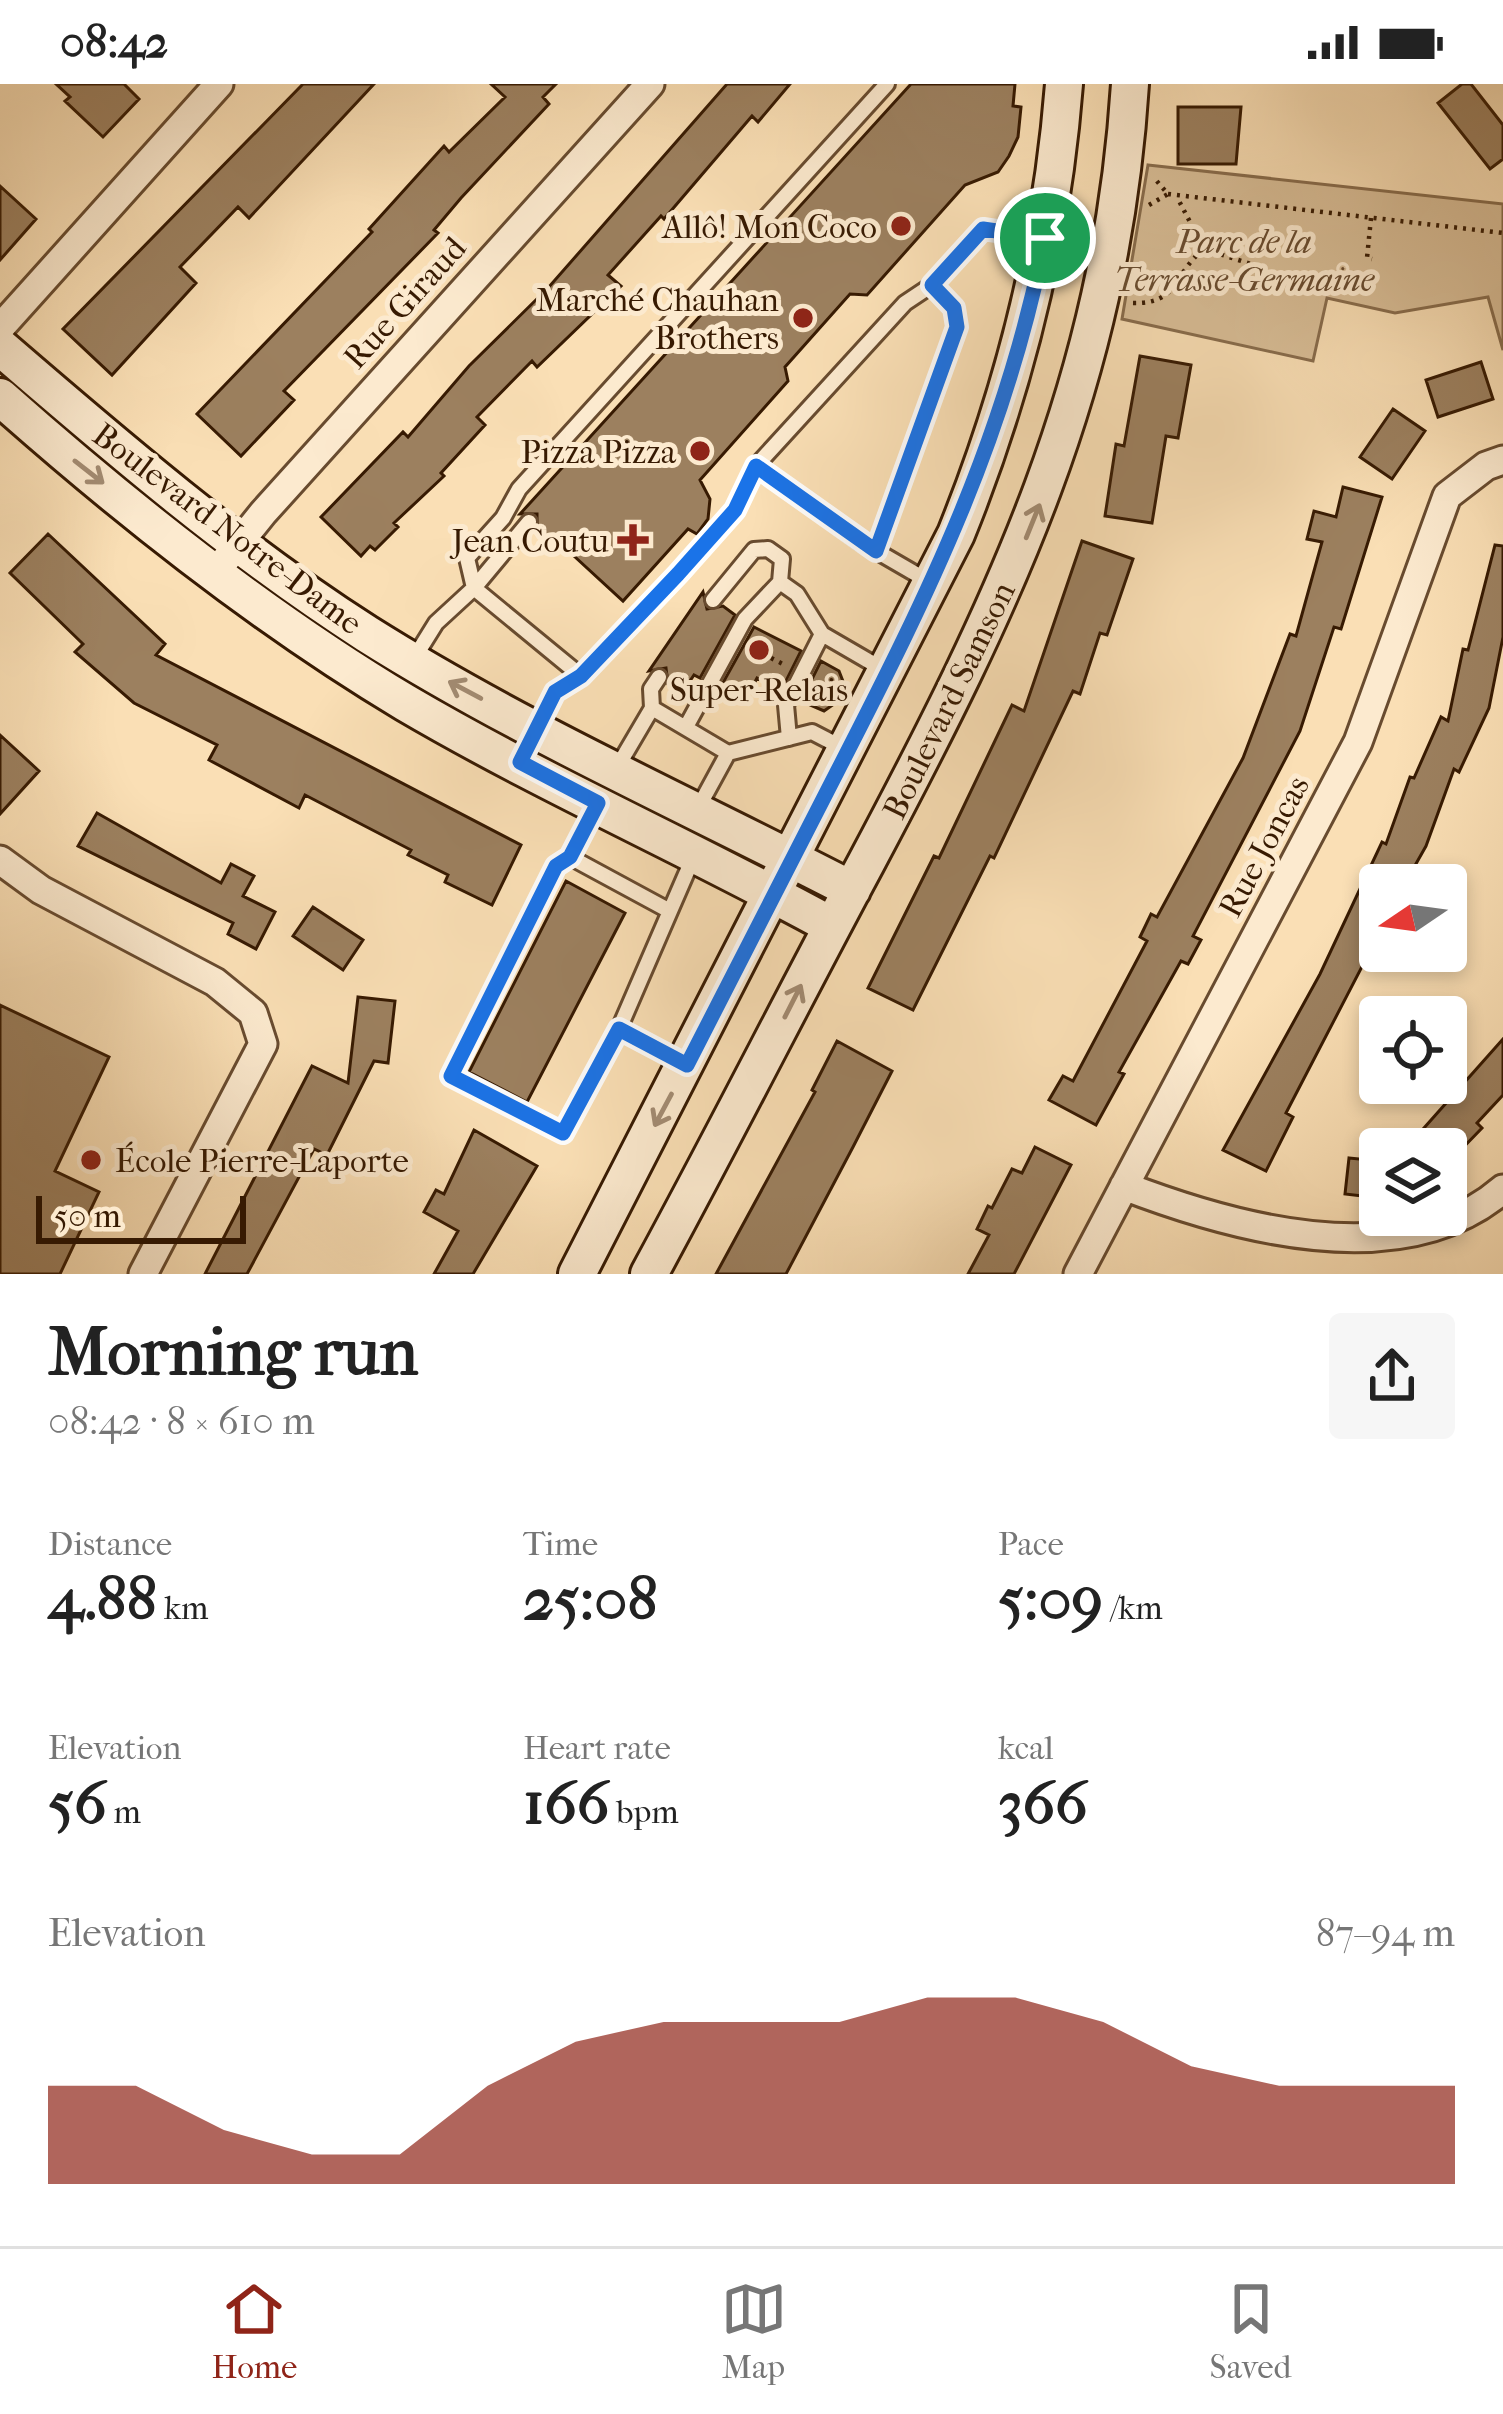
<!DOCTYPE html>
<html lang="en">
<head>
<meta charset="utf-8">
<style>
  :root { --surface:#fff; --page:#f6f6f6; --text:#222; --muted:#767676; --line:#e0e0e0; --accent:#8f2418 }
  body { margin:0; font-family:"IM FELL French Canon",serif; background:var(--page); color:var(--text); height:100vh; display:flex; flex-direction:column; font-size:45px; white-space:nowrap }
  * { box-sizing:border-box; margin:0 }
  p { font-size:39px; color:var(--muted) }
  .icon { flex:none; width:66px; height:66px; fill:none; stroke:currentColor; stroke-width:2; stroke-linecap:round; stroke-linejoin:round }
  .map { position:relative; height:1190px; overflow:hidden }
  .panel { display:flex; flex-direction:column; background:var(--surface); flex:1 }
  .panel>* { flex:none }
  .needle { width:78px; rotate:257deg }
  .controls { position:absolute; left:1359px; top:780px; display:grid; gap:24px }
  .controls a { display:grid; place-items:center; width:108px; height:108px; border-radius:12px; background:var(--surface); box-shadow:0 6px 18px #0003; font-size:60px }
  .scale { position:absolute; left:36px; bottom:30px; width:210px; box-sizing:border-box; padding-left:12px; border:6px solid #371a02; border-top:0; font-size:33px; line-height:42px; white-space:nowrap; color:#371a02; -webkit-text-stroke:9px #fceacf; paint-order:stroke }
  .pin { position:absolute; display:grid; place-items:center; width:102px; height:102px; color:#fff; margin:-51px; border:6px solid #fff; border-radius:50%; box-shadow:0 3px 12px #0007 }
  .round { display:grid; place-items:center; flex:none; width:126px; height:126px; border-radius:12px; background:var(--page) }
  .head { display:flex; align-items:center; justify-content:space-between; height:204px; padding:0 48px }
  h1 { font-size:66px; font-weight:700; line-height:90px }
  .stats { display:grid; grid-template-columns:repeat(3,1fr); gap:18px; height:204px; padding:12px 48px }
  .stats div { display:grid; align-content:center }
  .stats b { font-size:60px; font-weight:700 }
  .stats small { font-size:33px; font-weight:400 }
  .stats p { font-size:33px }
  .chart { height:336px; padding:24px 48px }
  .chart p { display:flex; justify-content:space-between }
  .chart svg { width:100%; height:216px; margin-top:12px; fill:var(--accent); opacity:.7 }
  .status { display:flex; justify-content:space-between; align-items:center; height:84px; padding:0 60px; background:var(--surface); direction:ltr }
  .status svg { height:33px; fill:currentColor }
  .dock { display:flex; justify-content:space-around; align-items:center; height:168px; border-top:3px solid var(--line); background:var(--surface); font-size:33px; color:var(--muted) }
  .dock a { display:grid; justify-items:center; gap:6px }
  .dock .selected { color:var(--accent) }
  .map>svg:first-child { display:block }
  .green { fill:#d9be97; stroke:#886c4c; stroke-width:3 }
  .building { fill:#9c805f; stroke:#371a02; stroke-width:3 }
  .lines { fill:none; stroke-linecap:round; stroke-linejoin:round }
  .lane-casing { stroke:#684b2f; stroke-width:20 }
  .street-casing { stroke:#684b2f; stroke-width:33 }
  .secondary-casing { stroke:#371a02; stroke-width:42 }
  .path { stroke:#371a02; stroke-width:4.5; stroke-dasharray:3 6; stroke-linecap:butt }
  .lane { stroke:#fceacf; stroke-width:14 }
  .street { stroke:#fceacf; stroke-width:27 }
  .secondary { stroke:#fceacf; stroke-width:36 }
  .oneway { stroke:#a38c73 }
  .route-casing { stroke:#fff; stroke-width:24 }
  .route { stroke:#1a73e8; stroke-width:15 }
  .poi-dot { fill:#8f2418; stroke:#fceacf; stroke-width:4.5 }
  .labels { text-anchor:middle; stroke-width:10; stroke-linejoin:round; paint-order:stroke }
  .poi-label { font-size:33px; fill:#371a02; stroke:#fceacf; text-anchor:end }
  .park-label { font-size:33px; font-style:italic; fill:#684b2f; stroke:#fceacf }
  .street-label { font-size:33px; fill:#371a02; stroke:#fceacf }
</style>
</head>
<body>
<div class="status"><b>08:42</b><svg viewBox="0 0 49 12"><path d="M0 12V9h3v3zM5 12V6h3v6zM10 12V3h3v9zM15 12V0h3v12zM26 1h20v11H26zM47 4h2v5h-2z"/></svg></div>
<div class="map">
<svg width="1503" height="1190" viewBox="0 0 1503 1190">
  <rect width="100%" height="100%" fill="#fadfb5"/>
  <filter id="stains"><feTurbulence type="fractalNoise" baseFrequency=".00167" numOctaves="4"/><feColorMatrix values="0 0 0 0 .2 0 0 0 0 .09 0 0 0 0 .02 0 0 0 .5 -.17"/></filter>
  <radialGradient id="worn" r=".72"><stop offset=".6" stop-color="#630" stop-opacity="0"/><stop offset="1" stop-color="#630" stop-opacity=".3"/></radialGradient>
  <path class="green" d="M 1148,81 L 1503,120 L 1503,266 L 1488,213 L 1395,229 L 1327,214 L 1313,277 L 1122,235 Z"/>
  <path class="building" d="M 56,0 L 124,0 L 139,15 L 103,53 L 65,17 L 70,13 Z
    M 303,0 L 374,0 L 249,134 L 238,123 L 180,183 L 196,199 L 112,291 L 63,245 Z
    M 491,0 L 556,0 L 543,13 L 549,20 L 461,114 L 434,146 L 438,149 L 284,307 L 294,316 L 241,372 L 197,330 L 372,148 L 369,145 L 444,62 L 449,68 L 505,13 Z
    M 727,0 L 790,0 L 758,38 L 752,32 L 664,135 L 661,132 L 608,191 L 621,202 L 537,283 L 532,277 L 477,333 L 485,341 L 441,389 L 444,392 L 394,439 L 398,443 L 375,466 L 370,462 L 361,472 L 321,433 L 403,348 L 408,353 L 469,282 L 548,204 Z
    M 911,0 L 1015,0 L 1013,22 L 1021,23 L 1018,53 L 1009,72 L 998,88 L 965,101 L 867,211 L 850,210 L 785,283 L 788,297 L 700,396 L 710,415 L 708,435 L 697,450 L 688,445 L 623,517 L 562,461 L 558,465 L 537,446 L 537,430 L 520,430 Z
    M 1462,0 L 1471,0 L 1503,41 L 1503,75 L 1490,85 L 1438,19 Z
    M 1178,23 L 1241,23 L 1236,80 L 1178,80 Z
    M 0,102 L 36,135 L 0,176 Z
    M 1140,272 L 1191,281 L 1178,354 L 1166,352 L 1152,439 L 1105,432 L 1116,360 L 1124,362 Z
    M 1481,278 L 1493,315 L 1438,333 L 1426,296 Z
    M 1393,325 L 1425,347 L 1392,395 L 1360,373 Z
    M 1343,403 L 1382,413 L 1341,545 L 1334,543 L 1300,647 L 1193,852 L 1201,856 L 1188,880 L 1181,877 L 1119,988 L 1124,990 L 1096,1041 L 1049,1016 L 1063,992 L 1073,997 L 1147,857 L 1140,853 L 1151,830 L 1157,833 L 1243,674 L 1290,550 L 1296,552 L 1322,458 L 1307,455 L 1314,427 L 1336,433 Z
    M 48,450 L 165,560 L 156,571 L 521,761 L 492,821 L 445,798 L 448,791 L 408,771 L 411,766 L 305,711 L 299,724 L 209,676 L 217,661 L 134,619 L 75,568 L 83,560 L 10,489 Z
    M 1082,457 L 1133,475 L 1107,551 L 1100,549 L 1080,610 L 1073,607 L 994,774 L 990,772 L 913,926 L 868,904 L 934,772 L 939,774 L 1012,621 L 1024,627 Z
    M 1495,461 L 1503,462 L 1503,553 L 1489,624 L 1459,688 L 1454,685 L 1426,762 L 1404,801 L 1380,801 L 1380,848 L 1286,1029 L 1293,1033 L 1266,1087 L 1223,1066 L 1320,890 L 1382,758 L 1386,760 L 1410,693 L 1414,694 L 1441,633 L 1448,637 L 1463,565 L 1468,566 Z
    M 703,508 L 707,525 L 723,522 L 735,531 L 700,594 L 694,591 L 682,609 L 668,600 L 666,584 L 649,587 Z
    M 754,543 L 801,567 L 781,607 L 757,594 L 745,617 L 720,604 Z
    M 821,577 L 839,587 L 844,600 L 834,620 L 824,627 L 801,617 Z
    M 0,651 L 39,687 L 0,730 Z
    M 97,729 L 221,799 L 231,780 L 254,792 L 243,812 L 275,828 L 256,865 L 228,850 L 233,839 L 78,762 Z
    M 566,797 L 625,829 L 527,1018 L 469,988 Z
    M 313,823 L 363,856 L 343,886 L 293,852 Z
    M 358,913 L 395,917 L 388,979 L 374,977 L 327,1071 L 314,1065 L 247,1190 L 205,1190 L 312,982 L 348,999 Z
    M 0,921 L 109,973 L 55,1087 L 99,1108 L 60,1190 L 0,1190 Z
    M 1503,955 L 1503,1011 L 1477,1039 L 1482,1044 L 1454,1073 L 1424,1044 Z
    M 837,957 L 892,987 L 853,1063 L 786,1190 L 716,1190 L 815,1008 L 812,1006 Z
    M 474,1046 L 537,1082 L 473,1190 L 434,1190 L 458,1147 L 424,1128 L 436,1106 L 444,1110 Z
    M 1035,1063 L 1071,1081 L 1014,1190 L 968,1190 L 989,1151 L 977,1145 L 988,1122 L 992,1124 L 1012,1085 L 1022,1089 Z
    M 1349,1074 L 1380,1077 L 1380,1114 L 1345,1110 Z"/>
  <g class="lines">
    <defs>
      <path id="lane" d="M 756,382 L 859,457 L 928,497
        M 876,467 L 957,243 L 954,224 L 932,201
        M 474,504 L 467,474 L 503,434 L 519,405 L 887,0
        M 474,504 L 529,438
        M 713,516 L 754,466 L 768,465 L 782,475 L 780,498
        M 413,576 L 436,539 L 474,504 L 581,592
        M 652,624 L 651,605 L 659,593
        M 686,643 L 745,535 L 780,498 L 797,510 L 822,550 L 884,586
        M 535,647 L 555,607 L 581,592 L 678,491 L 735,426 L 756,382 L 905,219 L 932,201 L 983,145 L 1043,153
        M 789,654 L 786,621 L 822,550
        M 615,687 L 652,624 L 728,669
        M 597,723 L 570,773 L 668,826
        M 697,726 L 728,669 L 812,648 L 843,664
        M 570,773 L 557,782 L 451,992 L 563,1049 L 619,945 L 693,774
        M 619,945 L 683,979"/>
      <path id="street" d="M 0,244 L 219,0
        M 226,475 L 263,429 L 650,0
        M 0,776 L 41,806 L 215,898 L 253,929 L 263,960 L 143,1190
        M 1124,1102 C 1241,1147 1405,1190 1503,1105
        M 1078,1190 L 1358,658 L 1447,412 L 1486,382 L 1503,376"/>
      <path id="secondary" d="M 0,263 C 117,364 236,466 367,550 C 521,647 690,722 852,806
        M 0,313 C 125,424 262,533 406,619 C 544,700 692,765 832,842
        M 577,1190 L 956,450 C 1015,304 1052,156 1064,0
        M 649,1190 C 723,1054 793,915 866,779 C 1004,519 1111,300 1130,0"/>
    </defs>
    <use href="#lane" class="lane-casing"/>
    <use href="#street" class="street-casing"/>
    <use href="#secondary" class="secondary-casing"/>
    <path class="path" d="M 1168,110 L 1503,149
      M 1149,121 L 1168,110 L 1155,95
      M 1371,134 L 1367,174 L 1372,175
      M 1204,165 L 1257,182
      M 1133,219 C 1180,220 1172,190 1204,165 L 1177,113
      M 763,570 L 785,581"/>
    <use href="#lane" class="lane"/>
    <use href="#street" class="street"/>
    <use href="#secondary" class="secondary"/>
  </g>
  <defs><path id="oneway-shaft" d="M-6 0H5M1.5-3L5.5 0L1.5 3" fill="none" stroke-width="1.6" stroke-linecap="round" stroke-linejoin="round" transform="scale(3)"/></defs>
  <g class="oneway">
    <use href="#oneway-shaft" transform="translate(89 388) rotate(38)"/>
    <use href="#oneway-shaft" transform="translate(1033 437) rotate(-68)"/>
    <use href="#oneway-shaft" transform="translate(465 606) rotate(-152)"/>
    <use href="#oneway-shaft" transform="translate(793 917) rotate(-63)"/>
    <use href="#oneway-shaft" transform="translate(663 1026) rotate(118)"/>
  </g>
  <g class="lines">
    <defs>
      <path id="route" d="M 983,145 L 1045,154 C 1006,353 929,509 837,688 C 787,785 738,883 687,981 L 619,945 L 563,1049 L 451,992 L 556,782 L 570,773 L 598,719 L 520,678 L 555,608 L 581,592 L 678,490 L 735,426 L 756,382 L 876,467 L 957,243 L 954,224 L 932,201 Z"/>
    </defs>
    <use href="#route" class="route-casing"/>
    <use href="#route" class="route"/>
  </g>
  <g class="poi-dot">
    <circle cx="901" cy="142" r="12"/>
    <circle cx="803" cy="234" r="12"/>
    <circle cx="700" cy="367" r="12"/>
    <path d="M627 438h12v12h12v12h-12v12h-12v-12h-12v-12h12z"/>
    <circle cx="759" cy="566" r="12"/>
    <circle cx="91" cy="1076" r="12"/>
  </g>
  <g class="labels">
    <g class="poi-label">
      <text x="877" y="154">Allô! Mon Coco</text>
      <text x="779" y="227">Marché Chauhan<tspan x="779" dy="38">Brothers</tspan></text>
      <text x="676" y="379">Pizza Pizza</text>
      <text x="609" y="468">Jean Coutu</text>
      <text x="759" y="617" text-anchor="middle">Super-Relais</text>
      <text x="115" y="1088" text-anchor="start">École Pierre-Laporte</text>
    </g>
    <g class="park-label">
      <text x="1244" y="169">Parc de la<tspan x="1244" dy="38">Terrasse-Germaine</tspan></text>
    </g>
    <g class="street-label">
      <text transform="translate(404 218) rotate(-48)" y="12">Rue Giraud</text>
      <text transform="translate(228 444) rotate(37)" y="12">Boulevard Notre-Dame</text>
      <text transform="translate(948 616) rotate(-64)" y="12">Boulevard Samson</text>
      <text transform="translate(1263 762) rotate(-62)" y="12">Rue Joncas</text>
    </g>
  </g>
  <rect width="100%" height="100%" filter="url(#stains)"/>
  <rect width="100%" height="100%" fill="url(#worn)"/>
</svg>
<div class="controls">
<a><svg class="needle" viewBox="-14 -14 28 28"><path d="M0-13l5 13h-10z" fill="#e53935"/><path d="M0 13l5-13h-10z" fill="#767676"/></svg></a>
<a><svg class="icon" aria-label="locate" viewBox="0 0 24 24"><circle cx="12" cy="12" r="6"/><path d="M12 2v4M12 18v4M2 12h4M18 12h4"/></svg></a>
<a><svg class="icon" aria-label="layers" viewBox="0 0 24 24"><path d="M12 4l9 5-9 5-9-5zM3 14l9 5 9-5"/></svg></a>
</div>
<div class="scale">50 m</div>
<div class="pin" style="left:1045px;top:154px;background:#1e9e55"><svg class="icon" aria-label="arrive" viewBox="0 0 24 24"><path d="M6 21V4h12l-3 4 3 4H6"/></svg></div>
</div>
<section class="panel">
<div class="head"><div><h1>Morning run</h1><p>08:42 · 8 × 610 m</p></div><a class="round"><svg class="icon" aria-label="share" viewBox="0 0 24 24"><path d="M12 15V3M7 8l5-5 5 5M5 13v7h14v-7"/></svg></a></div>
<div class="stats">
<div><p>Distance</p><b>4.88<small> km</small></b></div>
<div><p>Time</p><b>25:08</b></div>
<div><p>Pace</p><b>5:09<small> /km</small></b></div>
</div>
<div class="stats">
<div><p>Elevation</p><b>56<small> m</small></b></div>
<div><p>Heart rate</p><b>166<small> bpm</small></b></div>
<div><p>kcal</p><b>366</b></div>
</div>
<div class="chart"><p><span>Elevation</span>87–94 m</p>
<svg viewBox="0 0 160 44" preserveAspectRatio="none"><path d="M0 44V24L10 24L20 33L30 38L40 38L50 24L60 15L70 11L80 11L90 11L100 6L110 6L120 11L130 20L140 24L150 24L160 24V44z"/></svg>
</div>
</section>
<nav class="dock">
<a class="selected"><svg class="icon" aria-label="home" viewBox="0 0 24 24"><path d="M3 11l9-7 9 7M6 9v11h12V9"/></svg>Home</a>
<a><svg class="icon" aria-label="map" viewBox="0 0 24 24"><path d="M3 6l6-2 6 2 6-2v14l-6 2-6-2-6 2zM9 4v14M15 6v14"/></svg>Map</a>
<a><svg class="icon" aria-label="saved" viewBox="0 0 24 24"><path d="M7 4h10v16l-5-4-5 4z"/></svg>Saved</a>
</nav>
</body>
</html>
